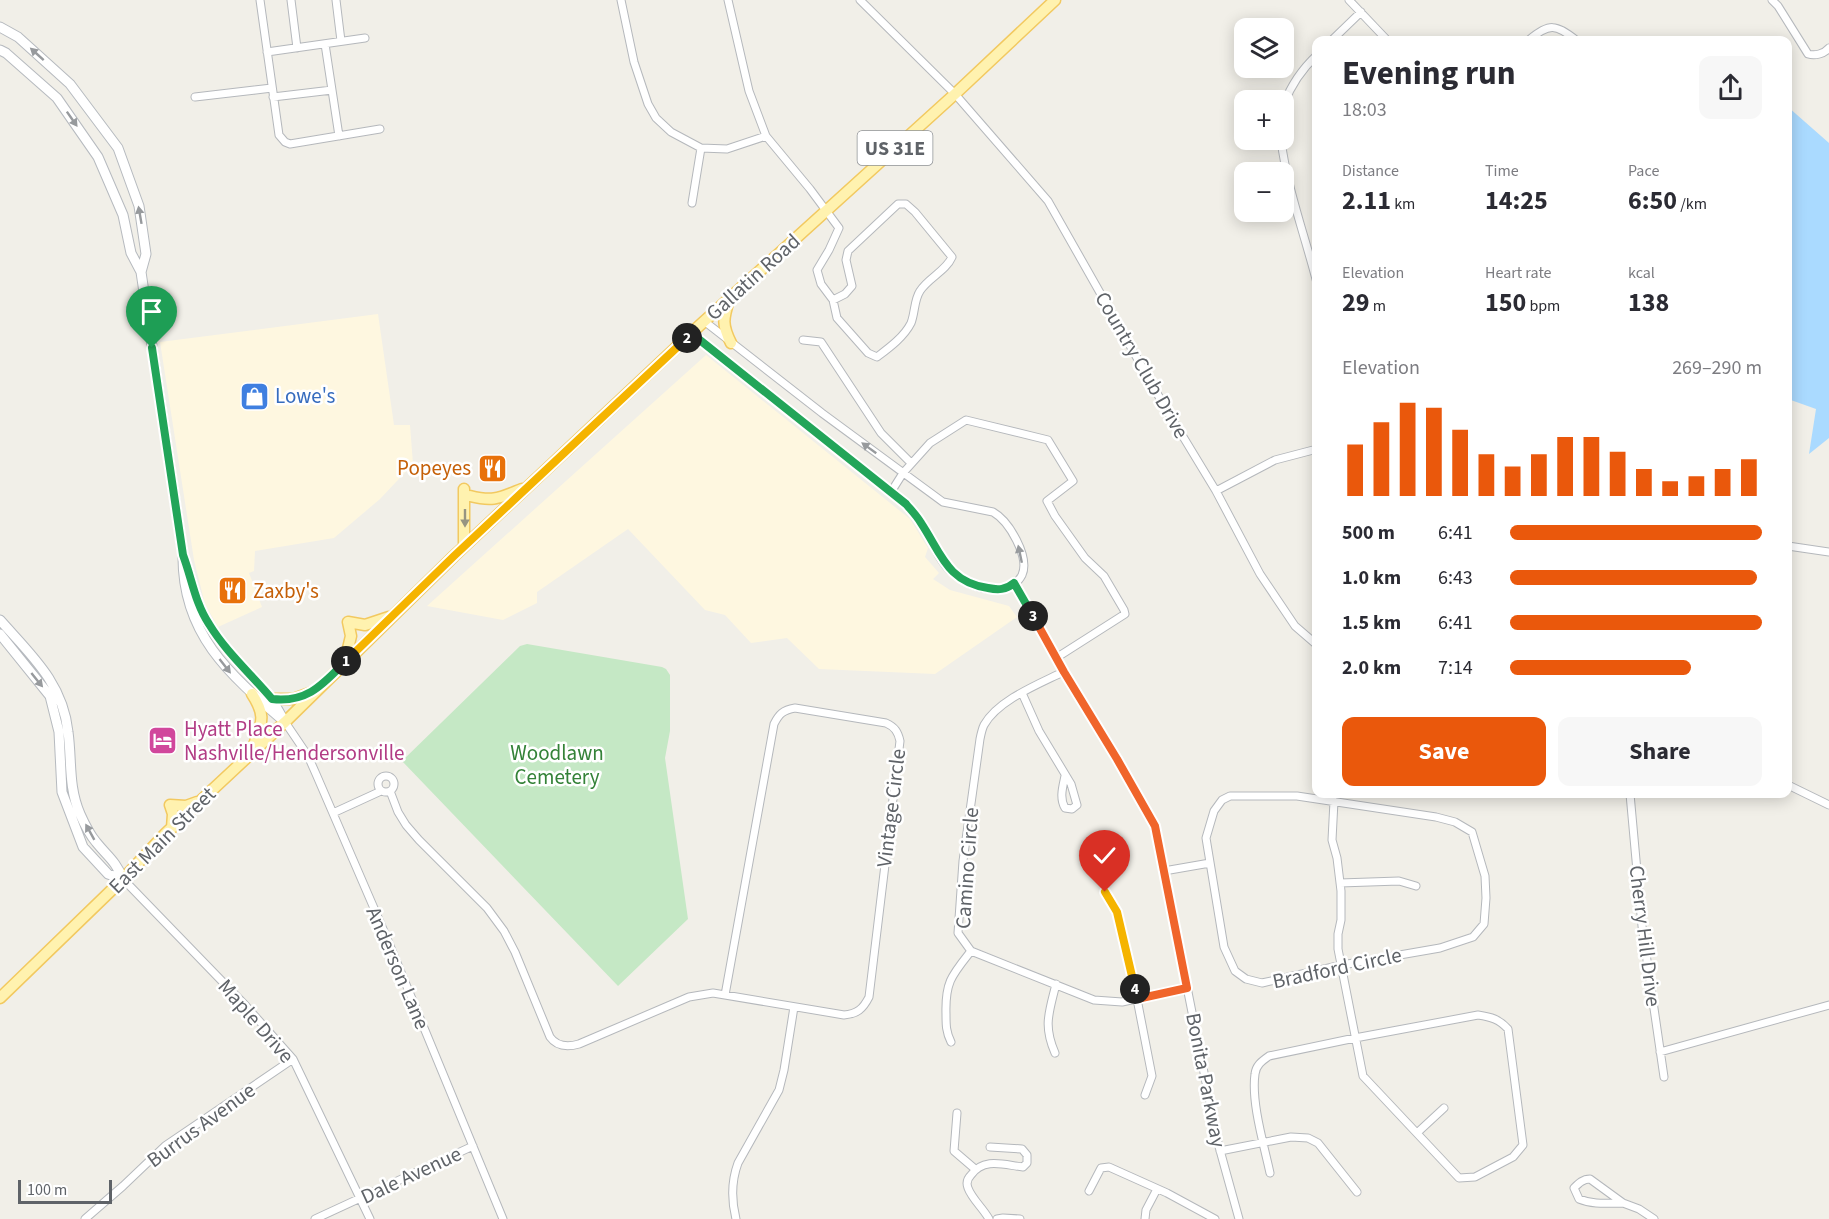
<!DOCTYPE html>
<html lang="en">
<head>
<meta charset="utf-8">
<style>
  :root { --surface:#fff; --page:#f7f7f7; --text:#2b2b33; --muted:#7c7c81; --accent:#ea580c }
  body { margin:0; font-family:"Source Sans 3",sans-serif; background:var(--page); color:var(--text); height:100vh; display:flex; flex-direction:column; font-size:22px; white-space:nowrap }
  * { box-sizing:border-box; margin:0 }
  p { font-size:20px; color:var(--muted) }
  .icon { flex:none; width:33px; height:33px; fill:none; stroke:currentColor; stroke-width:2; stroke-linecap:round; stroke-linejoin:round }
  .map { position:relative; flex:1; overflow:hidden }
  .sheet { position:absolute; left:1312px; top:36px; width:480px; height:762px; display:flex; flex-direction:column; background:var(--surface); border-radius:12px; box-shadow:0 3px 15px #0003 }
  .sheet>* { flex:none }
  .tools { position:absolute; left:1234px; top:18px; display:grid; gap:12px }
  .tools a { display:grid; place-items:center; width:60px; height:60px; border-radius:12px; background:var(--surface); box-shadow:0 3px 15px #0003; font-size:30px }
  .scale { position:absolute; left:18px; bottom:15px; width:94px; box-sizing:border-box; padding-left:6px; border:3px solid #5f6368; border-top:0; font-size:16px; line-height:21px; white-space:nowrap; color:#5f6368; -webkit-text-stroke:4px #fff; paint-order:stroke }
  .pin { position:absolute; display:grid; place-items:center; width:51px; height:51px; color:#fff; margin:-62px -26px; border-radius:50% 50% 50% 0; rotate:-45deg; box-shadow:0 0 6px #0007 }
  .pin .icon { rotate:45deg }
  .km { position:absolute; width:30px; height:30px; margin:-15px; border-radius:50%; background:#222; color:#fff; font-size:16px; line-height:30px; text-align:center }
  .round { display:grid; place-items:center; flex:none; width:63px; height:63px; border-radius:12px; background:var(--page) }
  .summary { display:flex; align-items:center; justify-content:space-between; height:102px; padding:0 30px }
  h1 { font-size:33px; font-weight:700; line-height:45px }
  .stats { display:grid; grid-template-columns:repeat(3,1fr); gap:9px; height:102px; padding:6px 30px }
  .stats div { display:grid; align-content:center }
  .stats b { font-size:26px; font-weight:700 }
  .stats small { font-size:16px; font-weight:400 }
  .stats p { font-size:16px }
  .chart { height:168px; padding:12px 30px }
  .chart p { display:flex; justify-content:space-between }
  .chart svg { width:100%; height:108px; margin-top:6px; stroke:var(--accent); stroke-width:6 }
  .action { display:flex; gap:12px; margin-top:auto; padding:12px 30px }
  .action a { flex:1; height:69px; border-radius:12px; background:var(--accent); color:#fff; font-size:24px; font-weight:700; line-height:69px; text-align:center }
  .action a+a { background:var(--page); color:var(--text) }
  ul { padding:0 30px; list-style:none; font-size:20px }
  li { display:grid; grid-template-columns:96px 72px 1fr; align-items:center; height:45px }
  li i { height:15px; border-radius:8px; background:var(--accent) }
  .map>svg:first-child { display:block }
  .commercial { fill:#fef7e0 }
  .green { fill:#c5e8c5 }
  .water { fill:#aadaff }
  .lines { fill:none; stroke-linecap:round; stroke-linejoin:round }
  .street-casing { stroke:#b5b8bc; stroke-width:9 }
  .secondary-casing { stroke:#b6babf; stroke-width:11 }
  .primary-casing { stroke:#f2c960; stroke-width:13 }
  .street { stroke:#fff; stroke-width:7 }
  .secondary { stroke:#fff; stroke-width:9 }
  .primary { stroke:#fff2af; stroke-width:10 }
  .oneway { fill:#979a9d }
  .oneway2 { fill:#979581 }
  .split-1-casing { stroke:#fff; stroke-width:12 }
  .split-2-casing { stroke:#fff; stroke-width:12 }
  .split-3-casing { stroke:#fff; stroke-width:12 }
  .split-4-casing { stroke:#fff; stroke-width:12 }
  .split-5-casing { stroke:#fff; stroke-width:12 }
  .split-1 { stroke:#22a559; stroke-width:8 }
  .split-2 { stroke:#f5b400; stroke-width:8 }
  .split-3 { stroke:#22a559; stroke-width:8 }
  .split-4 { stroke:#f0652b; stroke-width:8 }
  .split-5 { stroke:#f5b400; stroke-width:8 }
  .labels { text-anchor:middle; stroke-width:5; stroke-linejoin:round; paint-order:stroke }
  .shield { fill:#fff; stroke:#8f9295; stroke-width:1.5 }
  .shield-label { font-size:20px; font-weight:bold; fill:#5f6368 }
  .street-label { font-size:21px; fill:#5f6368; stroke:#fff }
  .shop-label { font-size:21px; fill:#366cbe; stroke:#fff; text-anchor:start }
  .food-label { font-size:21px; fill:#c56008; stroke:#fff; text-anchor:end }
  .hotel-label { font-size:21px; fill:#b23c85; stroke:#fff; text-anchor:start }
  .park-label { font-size:21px; fill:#348238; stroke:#fff }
</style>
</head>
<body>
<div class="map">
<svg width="1829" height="1219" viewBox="0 0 1829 1219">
  <rect width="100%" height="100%" fill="#f1efe8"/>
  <path class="commercial" d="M 378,314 L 394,425 L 410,425 L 413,464 L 380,499 L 334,538 L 255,551 L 254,571 L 249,573 L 262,607 L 218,627 L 205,604 L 194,560 L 160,342 Z
    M 706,355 L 910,519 L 928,548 L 925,557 L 939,573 L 933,579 L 950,590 L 1009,606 L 1017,617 L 935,674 L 819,669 L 787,638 L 751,643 L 725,615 L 705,610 L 628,529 L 537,592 L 537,603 L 503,620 L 427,606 Z"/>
  <path class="green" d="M 527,644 L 662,667 L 666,669 L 670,675 L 670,731 L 665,758 L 688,919 L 618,986 L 402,761 L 520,646 Z"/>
  <path class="water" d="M 1788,107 L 1829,143 L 1829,438 L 1809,454 L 1816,409 L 1788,399 Z"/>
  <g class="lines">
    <defs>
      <path id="street" d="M 260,0 L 279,135 L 285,142 L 290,144 L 380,129
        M 291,0 L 297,48
        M 336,0 L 341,41
        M 621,0 L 634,62 L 648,104 L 656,118 L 671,132 L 701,148 L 727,149 L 766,136
        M 728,0 L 749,91 L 766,136 L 810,189 L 839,228 L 829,250 L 817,270 L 821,284 L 833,300 L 845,294 L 852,286 L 846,260 L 848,251 L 898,204 L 906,204 L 915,212 L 952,257 C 946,271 928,278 920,291 C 914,300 915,313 911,323 C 904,337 889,348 877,357 L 868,353 L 837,318 L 833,300
        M 860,0 L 955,94 L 1048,201 L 1162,402 L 1216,491 L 1260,574 L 1295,626 L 1317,645
        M 1349,0 L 1387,40
        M 1772,0 L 1778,6 L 1808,54 C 1815,56 1824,54 1829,48
        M 1332,40 L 1361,12
        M 1529,40 C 1549,23 1556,24 1576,40
        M 325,44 L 339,136
        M 267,52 L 365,38
        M 195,97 L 272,88
        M 273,97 L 332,90
        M 1284,104 C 1291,85 1302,69 1317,55
        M 1281,140 C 1287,188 1305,236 1317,283
        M 692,203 L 701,148
        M 691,333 L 906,504 C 911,510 917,516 921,522 C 931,538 938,561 953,573 C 958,577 966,583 972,585 C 988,591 1013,593 1022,575 C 1030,557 1009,521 993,512 L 943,502 L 822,413 L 704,321
        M 803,340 L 821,342 L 881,433 L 911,463
        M 1216,491 L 1275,460 L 1317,449
        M 891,492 L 903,473 L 930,443 L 966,420 L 1048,440 L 1073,481 L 1047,501 L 1055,516 L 1085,558 L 1104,576 L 1124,610 L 1125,614 L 1056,658
        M 1788,546 L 1829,552
        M 1014,583 L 1063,672 L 1117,759 L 1155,826 L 1218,1143 L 1239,1219
        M 1063,672 C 1039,684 998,700 984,725 C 982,729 981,734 980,739 L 963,861 L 958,933 L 971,951 L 1094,1000 L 1122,1002 L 1187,988
        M 1022,693 L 1039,731 L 1071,784 L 1077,805 L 1072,809 L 1065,808 C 1059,798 1063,786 1065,776
        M 285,722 L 308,756 L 316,774 L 386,936 L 503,1219
        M378 784a8 8 0 1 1 16 0a8 8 0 1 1-16 0Z
        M 1788,785 L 1829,805
        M 390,791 L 398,812 L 406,825 L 419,840 L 487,908 L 504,931 L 515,952 L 550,1037 C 557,1047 568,1047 579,1044 L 689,997 L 713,993 L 844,1015 C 857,1014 863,1009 869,997 L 900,741 C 898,732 895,727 886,723 L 795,708 C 783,710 779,714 774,724 L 725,995
        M 1630,794 L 1642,926 L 1664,1077
        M 1230,796 L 1297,796 L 1436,817 L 1455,822 L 1472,832 L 1485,876 L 1486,898 L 1484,924 L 1473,937 L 1440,948 L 1342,965 L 1262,983 L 1246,979 L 1235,971 L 1224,947 L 1206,838 L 1214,811 L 1222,800 Z
        M 333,813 L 381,791
        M 1164,871 L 1210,863
        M 123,879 L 246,1006 L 293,1059 L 370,1219
        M 1340,883 L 1399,881 L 1416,886
        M 1105,892 L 1117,912 L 1137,999 L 1152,1076 L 1145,1095
        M 951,1042 C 946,1032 946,1025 946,1014 C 945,982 952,975 971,951
        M 1660,1052 L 1829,1005
        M 1055,1053 C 1043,1025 1049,1013 1056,984
        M 957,1113 L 954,1151 L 975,1169
        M 1417,1133 L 1444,1108
        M 1220,1151 L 1291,1137 L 1308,1138 L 1318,1143 L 1357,1192
        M 1270,1173 C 1264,1145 1251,1102 1255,1074 C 1256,1065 1262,1061 1269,1056 L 1355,1038 L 1478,1015 C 1491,1017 1499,1019 1508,1029 L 1523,1145 L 1513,1157 L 1475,1177 L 1459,1178 L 1363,1076 L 1338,949 L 1338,934 L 1341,920 L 1341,891 L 1337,858 L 1332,840 L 1334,801
        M 1089,1191 L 1101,1168 L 1109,1167 L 1167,1193 L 1215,1219
        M 1623,1203 C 1608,1203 1593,1205 1579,1199 L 1574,1188 C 1579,1183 1583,1179 1590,1179 L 1623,1203 L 1639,1209 L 1654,1219
        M 85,1219 L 123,1186 L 165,1146 L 293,1059
        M 315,1219 L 473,1146
        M 736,1219 C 731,1199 731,1182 738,1163 L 779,1090 L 784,1070 L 794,1007
        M 989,1219 C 983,1208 972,1199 968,1188 C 966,1183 967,1179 971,1175 C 984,1157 1004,1165 1023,1167 L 1027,1163 L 1027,1155 L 1022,1149 L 990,1147
        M 997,1219 L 1003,1218 L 1020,1219
        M 1145,1219 L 1146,1210 L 1157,1189"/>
      <path id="secondary" d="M 0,27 L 18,37 L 70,84 L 118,148 L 139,206 L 146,254 L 141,272
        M 0,50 L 6,53 L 57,98 L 98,157 L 123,215 L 131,253 L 141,272 L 183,555 C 182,634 229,674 285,722
        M 185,561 C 193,583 196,606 210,626 C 219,640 230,654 242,666 C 257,683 272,697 282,717
        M 0,620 C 31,655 63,683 68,732 C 72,761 68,786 80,814 C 84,823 90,835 96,842 C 108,857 115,860 123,879
        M 0,634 L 50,696 L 59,732 L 62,792 L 83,847 L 108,874 L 123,879"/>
      <path id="primary" d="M 729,300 C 723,319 722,325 731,343
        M 464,489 L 464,546
        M 470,496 C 494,502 499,498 522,489
        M 345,661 L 351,636 L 348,622 L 365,625 L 389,617
        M 252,694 C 269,720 259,725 252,752
        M 272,699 L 293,699 L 315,691
        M 172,828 L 173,814 L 170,805 L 186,806 L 197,802
        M 0,998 L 123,879 L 166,833 L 285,722 L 454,556 L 699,326 L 955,94 L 1055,0"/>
    </defs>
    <use href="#street" class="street-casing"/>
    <use href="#secondary" class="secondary-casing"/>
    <use href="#primary" class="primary-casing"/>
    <use href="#street" class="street"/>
    <use href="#secondary" class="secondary"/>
    <use href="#primary" class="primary"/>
  </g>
  <defs><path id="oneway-solid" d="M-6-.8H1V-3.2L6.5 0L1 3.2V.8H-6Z" transform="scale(1.5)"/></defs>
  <g class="oneway">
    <use href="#oneway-solid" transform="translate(37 54) rotate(-138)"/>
    <use href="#oneway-solid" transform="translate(72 119) rotate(55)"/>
    <use href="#oneway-solid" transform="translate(140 215) rotate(-100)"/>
    <use href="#oneway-solid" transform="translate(869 448) rotate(-144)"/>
    <use href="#oneway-solid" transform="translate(1020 554) rotate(-102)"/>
    <use href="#oneway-solid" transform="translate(225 666) rotate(52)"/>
    <use href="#oneway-solid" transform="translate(37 680) rotate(51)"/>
    <use href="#oneway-solid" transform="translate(90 832) rotate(-119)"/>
  </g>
  <use class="oneway2" href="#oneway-solid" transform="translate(465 518) rotate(90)"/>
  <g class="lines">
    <defs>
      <path id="split-1" d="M 152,348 L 183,555 C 192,579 195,603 209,624 C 226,652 251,674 272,699 C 308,703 323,684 346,661"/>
      <path id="split-2" d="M 346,661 L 454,556 L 687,338"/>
      <path id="split-3" d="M 687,338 L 691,333 L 906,504 C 911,510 917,516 921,523 C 941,553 947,582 988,588 C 998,590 1006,590 1014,583 L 1033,616"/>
      <path id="split-4" d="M 1033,616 L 1064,672 L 1117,759 L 1155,826 L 1187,988 L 1137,999 L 1135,989"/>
      <path id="split-5" d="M 1105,892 L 1117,912 L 1135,989"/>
    </defs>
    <use href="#split-1" class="split-1-casing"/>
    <use href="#split-2" class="split-2-casing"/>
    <use href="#split-3" class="split-3-casing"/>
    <use href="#split-4" class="split-4-casing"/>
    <use href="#split-5" class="split-5-casing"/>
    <use href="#split-1" class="split-1"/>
    <use href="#split-2" class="split-2"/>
    <use href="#split-3" class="split-3"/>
    <use href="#split-4" class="split-4"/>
    <use href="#split-5" class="split-5"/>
  </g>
  <defs>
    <symbol id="shop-square" viewBox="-11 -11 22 22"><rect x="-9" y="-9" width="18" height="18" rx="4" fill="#3f7fe0" stroke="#fff"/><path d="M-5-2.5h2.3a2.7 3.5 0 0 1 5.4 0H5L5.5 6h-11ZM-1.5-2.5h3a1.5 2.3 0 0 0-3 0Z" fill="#fff"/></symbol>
    <symbol id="restaurant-square" viewBox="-11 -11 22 22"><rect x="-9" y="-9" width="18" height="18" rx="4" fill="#e8710a" stroke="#fff"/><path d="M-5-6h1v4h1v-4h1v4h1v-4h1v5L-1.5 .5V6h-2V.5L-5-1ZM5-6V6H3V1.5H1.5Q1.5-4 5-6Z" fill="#fff"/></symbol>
    <symbol id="hotel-square" viewBox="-11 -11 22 22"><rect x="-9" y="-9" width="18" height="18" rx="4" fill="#d1479c" stroke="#fff"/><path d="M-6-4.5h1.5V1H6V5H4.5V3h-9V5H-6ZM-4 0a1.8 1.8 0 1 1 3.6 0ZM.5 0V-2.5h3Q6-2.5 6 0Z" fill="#fff"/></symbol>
  </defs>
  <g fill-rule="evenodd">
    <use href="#shop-square" x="238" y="380" width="33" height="33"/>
    <use href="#restaurant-square" x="476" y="452" width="33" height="33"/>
    <use href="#restaurant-square" x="216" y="574" width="33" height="33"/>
    <use href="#hotel-square" x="146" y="724" width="33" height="33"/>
  </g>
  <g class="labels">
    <rect class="shield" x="857.5" y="131" width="75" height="34" rx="4.5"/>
    <g class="shield-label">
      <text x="895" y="155">US 31E</text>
    </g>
    <g class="street-label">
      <text transform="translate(753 277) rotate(-42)" y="7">Gallatin Road</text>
      <text transform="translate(1142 365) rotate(60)" y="7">Country Club Drive</text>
      <text transform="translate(891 808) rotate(-83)" y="7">Vintage Circle</text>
      <text transform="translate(162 840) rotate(-45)" y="7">East Main Street</text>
      <text transform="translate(967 868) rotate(-86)" y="7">Camino Circle</text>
      <text transform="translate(1645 936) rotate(83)" y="7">Cherry Hill Drive</text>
      <text transform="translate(398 968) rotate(67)" y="7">Anderson Lane</text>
      <text transform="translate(1337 968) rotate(-12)" y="7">Bradford Circle</text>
      <text transform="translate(256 1021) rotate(49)" y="7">Maple Drive</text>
      <text transform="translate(1206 1080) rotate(79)" y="7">Bonita Parkway</text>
      <text transform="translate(201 1125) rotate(-36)" y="7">Burrus Avenue</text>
      <text transform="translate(411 1175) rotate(-25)" y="7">Dale Avenue</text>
    </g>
    <g class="shop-label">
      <text x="275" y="403">Lowe's</text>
    </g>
    <g class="food-label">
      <text x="471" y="475">Popeyes</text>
      <text x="253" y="598" text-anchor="start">Zaxby's</text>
    </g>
    <g class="hotel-label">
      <text x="184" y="736">Hyatt Place<tspan x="184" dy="24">Nashville/Hendersonville</tspan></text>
    </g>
    <g class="park-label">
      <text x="557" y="760">Woodlawn<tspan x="557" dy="24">Cemetery</tspan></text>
    </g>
  </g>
</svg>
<div class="tools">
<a><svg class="icon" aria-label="layers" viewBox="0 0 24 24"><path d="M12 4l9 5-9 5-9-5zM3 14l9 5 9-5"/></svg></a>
<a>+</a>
<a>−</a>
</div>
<div class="scale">100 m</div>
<div class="pin" style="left:152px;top:348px;background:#1e9e55"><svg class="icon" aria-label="arrive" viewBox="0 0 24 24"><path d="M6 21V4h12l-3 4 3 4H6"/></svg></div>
<div class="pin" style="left:1105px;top:892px;background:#d93025"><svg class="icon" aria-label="check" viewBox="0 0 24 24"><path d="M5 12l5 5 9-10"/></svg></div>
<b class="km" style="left:346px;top:661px">1</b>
<b class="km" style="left:687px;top:338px">2</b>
<b class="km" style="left:1033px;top:616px">3</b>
<b class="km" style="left:1135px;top:989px">4</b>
<section class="sheet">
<div class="summary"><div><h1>Evening run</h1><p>18:03</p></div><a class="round"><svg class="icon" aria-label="share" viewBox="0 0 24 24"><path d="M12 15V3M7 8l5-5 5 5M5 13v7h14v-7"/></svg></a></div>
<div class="stats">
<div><p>Distance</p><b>2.11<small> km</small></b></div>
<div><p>Time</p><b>14:25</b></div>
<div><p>Pace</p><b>6:50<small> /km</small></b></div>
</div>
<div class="stats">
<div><p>Elevation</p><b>29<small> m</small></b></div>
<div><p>Heart rate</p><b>150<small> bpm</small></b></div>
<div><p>kcal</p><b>138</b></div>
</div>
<div class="chart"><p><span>Elevation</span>269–290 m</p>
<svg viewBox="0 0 160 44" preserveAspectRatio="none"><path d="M5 44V23M15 44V14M25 44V6M35 44V8M45 44V17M55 44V27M65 44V32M75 44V27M85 44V20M95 44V20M105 44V26M115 44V33M125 44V38M135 44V36M145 44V33M155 44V29"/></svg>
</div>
<ul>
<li><b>500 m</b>6:41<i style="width:100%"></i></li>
<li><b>1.0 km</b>6:43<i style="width:98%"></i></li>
<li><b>1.5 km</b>6:41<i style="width:100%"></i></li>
<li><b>2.0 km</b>7:14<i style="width:72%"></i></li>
</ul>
<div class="action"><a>Save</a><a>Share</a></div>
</section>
</div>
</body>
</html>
